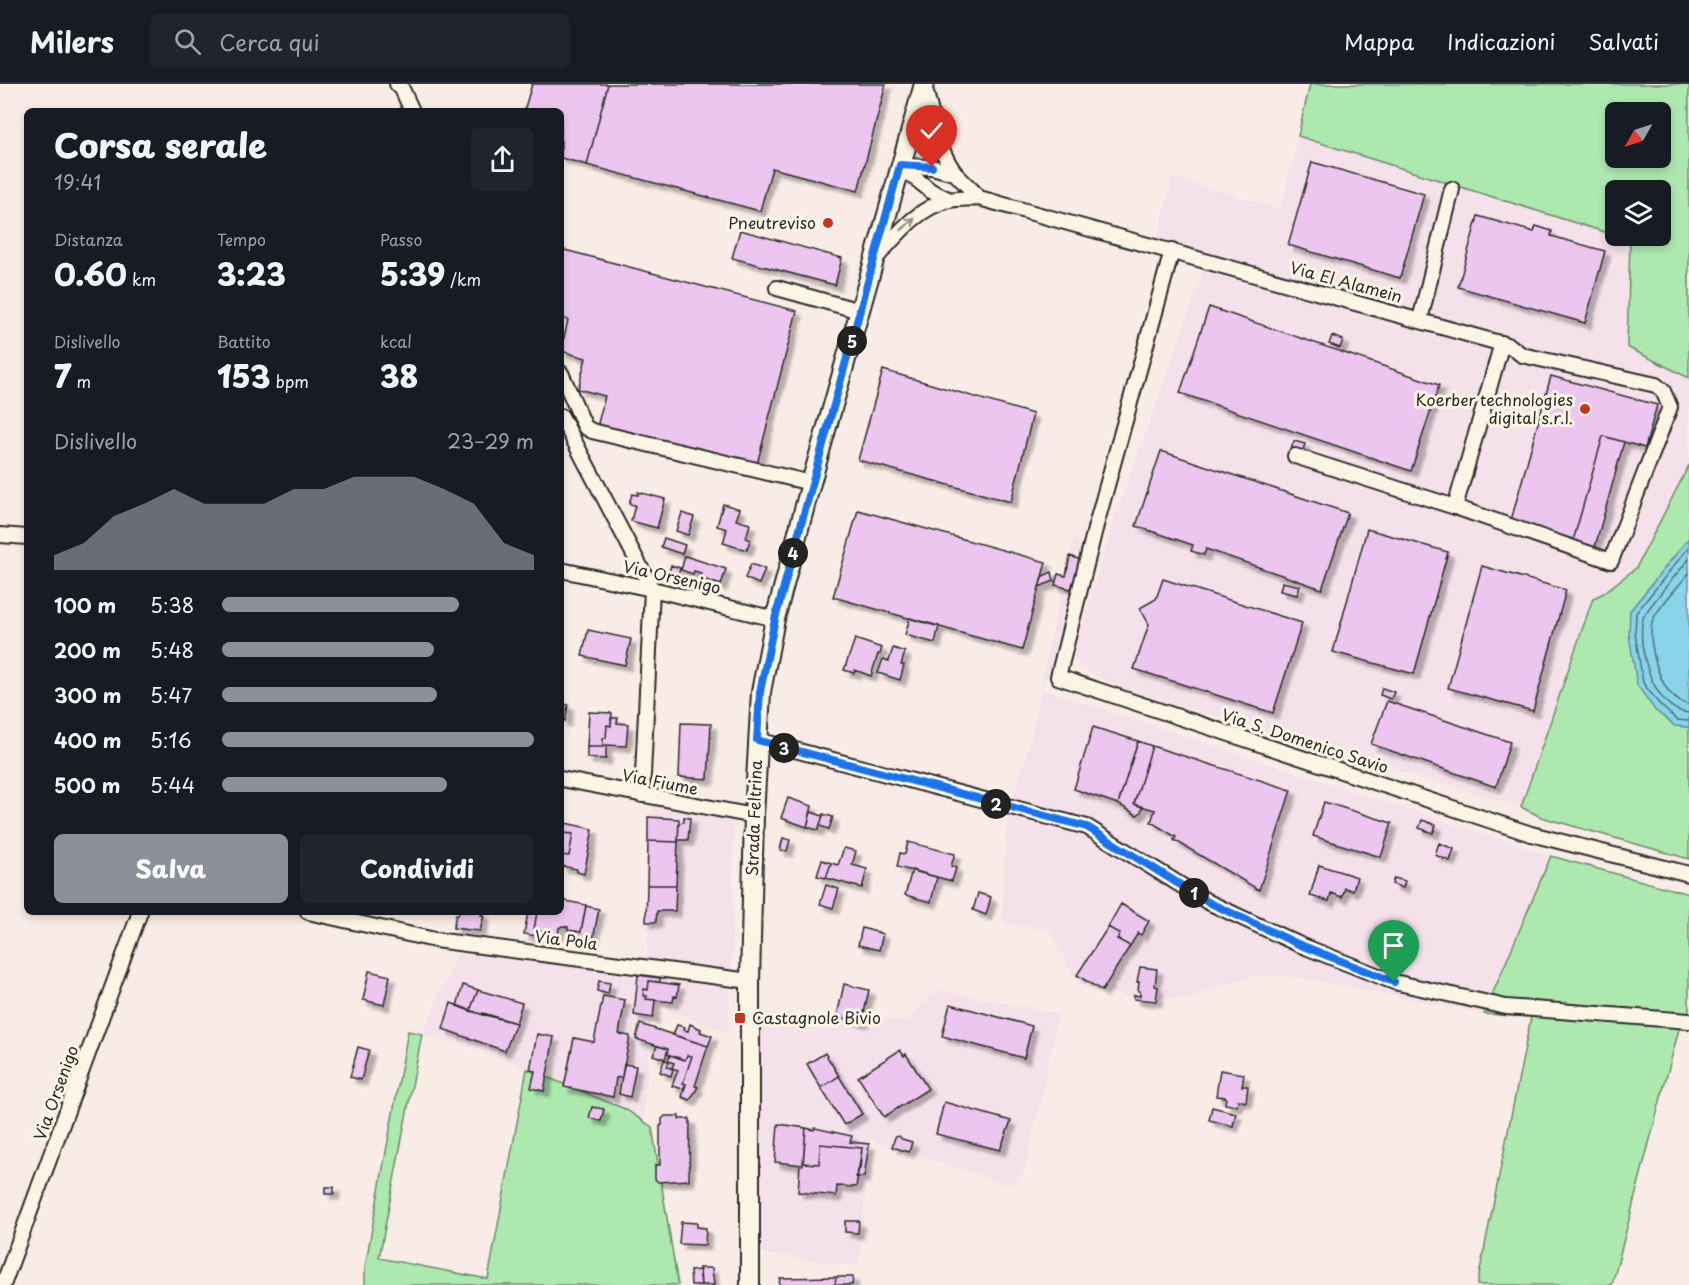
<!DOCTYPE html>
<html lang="it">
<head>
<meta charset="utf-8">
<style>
  :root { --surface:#171b24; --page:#20242c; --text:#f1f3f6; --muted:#9ea1a6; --line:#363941; --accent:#8c9099 }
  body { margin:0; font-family:"Playpen Sans",sans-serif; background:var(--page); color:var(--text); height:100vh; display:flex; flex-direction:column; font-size:22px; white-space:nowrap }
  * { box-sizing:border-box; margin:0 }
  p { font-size:20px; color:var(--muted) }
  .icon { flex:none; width:33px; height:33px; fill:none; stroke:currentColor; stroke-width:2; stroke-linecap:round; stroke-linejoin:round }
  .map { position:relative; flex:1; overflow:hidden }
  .panel { position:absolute; left:24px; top:24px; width:540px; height:807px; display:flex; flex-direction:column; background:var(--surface); border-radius:9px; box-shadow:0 3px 9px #0003 }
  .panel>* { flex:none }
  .needle { width:39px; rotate:231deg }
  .buttons { position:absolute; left:1605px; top:18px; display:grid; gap:12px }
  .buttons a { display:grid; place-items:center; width:66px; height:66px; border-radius:9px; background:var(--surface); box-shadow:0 3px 9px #0003; font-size:30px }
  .pin { position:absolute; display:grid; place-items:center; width:51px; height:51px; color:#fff; margin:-62px -26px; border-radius:50% 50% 50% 0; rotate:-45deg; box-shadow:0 0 6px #0007 }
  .pin .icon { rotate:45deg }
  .km { position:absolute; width:30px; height:30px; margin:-15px; border-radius:50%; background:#222; color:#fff; font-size:16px; line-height:30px; text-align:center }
  .round { display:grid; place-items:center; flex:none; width:63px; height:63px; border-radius:9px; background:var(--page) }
  .headline { display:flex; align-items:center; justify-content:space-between; height:102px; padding:0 30px }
  h1 { font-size:33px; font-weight:800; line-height:45px }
  .stats { display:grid; grid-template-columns:repeat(3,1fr); gap:9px; height:102px; padding:6px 30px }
  .stats div { display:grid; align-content:center }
  .stats b { font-size:30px; font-weight:800 }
  .stats small { font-size:16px; font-weight:400 }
  .stats p { font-size:16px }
  .chart { height:168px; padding:12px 30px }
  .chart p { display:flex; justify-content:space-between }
  .chart svg { width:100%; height:108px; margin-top:6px; fill:var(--accent); opacity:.7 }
  .cta { display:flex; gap:12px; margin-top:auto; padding:12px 30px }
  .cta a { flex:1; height:69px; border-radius:9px; background:var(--accent); color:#fff; font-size:24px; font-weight:800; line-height:69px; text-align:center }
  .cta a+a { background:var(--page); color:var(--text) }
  ul { padding:0 30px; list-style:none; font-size:20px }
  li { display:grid; grid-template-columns:96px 72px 1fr; align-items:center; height:45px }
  li i { height:15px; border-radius:8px; background:var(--accent) }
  header { display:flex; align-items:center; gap:36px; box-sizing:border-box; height:84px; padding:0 30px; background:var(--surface); border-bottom:2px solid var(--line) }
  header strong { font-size:28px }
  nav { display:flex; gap:33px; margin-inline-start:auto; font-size:21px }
  .search { width:420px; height:54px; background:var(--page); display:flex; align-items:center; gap:15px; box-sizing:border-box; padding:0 21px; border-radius:9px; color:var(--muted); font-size:22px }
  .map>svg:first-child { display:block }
  .built { fill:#f5e1e9 }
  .green { fill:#ade8ae; stroke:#6c8a6c; stroke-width:1.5; fill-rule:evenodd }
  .water { fill:#89d4ea; stroke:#63909e; stroke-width:1.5 }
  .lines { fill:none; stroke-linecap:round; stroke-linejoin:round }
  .shore { stroke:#516f77; stroke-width:1.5 }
  .building { fill:#edc6ef; stroke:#2b2b2b; stroke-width:1.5; filter:url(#shadow) }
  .minor-casing { stroke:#2b2b2b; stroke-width:18 }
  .major-casing { stroke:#2b2b2b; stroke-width:22 }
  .minor { stroke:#fcf5e5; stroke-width:14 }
  .major { stroke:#fcf5e5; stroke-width:18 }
  .oneway { stroke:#949088 }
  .route-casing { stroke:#fff; stroke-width:12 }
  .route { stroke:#1a73e8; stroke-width:8 }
  .poi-dot { fill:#c8321e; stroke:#fcf5e5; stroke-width:2 }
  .labels { text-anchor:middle; stroke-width:6; stroke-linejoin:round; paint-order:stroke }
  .poi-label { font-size:16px; fill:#2b2b2b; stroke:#fcf5e5; text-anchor:end }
  .street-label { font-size:16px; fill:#2b2b2b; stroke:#fcf5e5 }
</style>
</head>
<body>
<header>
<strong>Milers</strong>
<div class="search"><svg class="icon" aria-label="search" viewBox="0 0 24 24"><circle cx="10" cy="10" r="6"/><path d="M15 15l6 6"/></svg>Cerca qui</div>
<nav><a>Mappa</a><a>Indicazioni</a><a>Salvati</a></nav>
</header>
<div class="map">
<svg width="1689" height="1201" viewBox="0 0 1689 1201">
  <defs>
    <filter id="shadow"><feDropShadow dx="5.5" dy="5.5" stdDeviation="1.5" flood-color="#0004"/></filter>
  </defs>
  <rect width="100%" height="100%" fill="#f9ece7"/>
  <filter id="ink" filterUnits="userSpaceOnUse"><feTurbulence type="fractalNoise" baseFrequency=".0167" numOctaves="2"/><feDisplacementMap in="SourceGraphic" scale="12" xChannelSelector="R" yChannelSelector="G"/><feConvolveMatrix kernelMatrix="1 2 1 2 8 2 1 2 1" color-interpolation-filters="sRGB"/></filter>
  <g filter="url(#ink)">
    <path class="built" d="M 1298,52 L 1630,156 L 1627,263 L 1689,294 L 1689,381 L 1636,484 L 1602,510 L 1593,514 L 1521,723 L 1127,606 L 1085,586 L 1073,574 L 1114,436 L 1200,199 L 1205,168 L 1157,155 L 1173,93 L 1281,125 Z
      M 1074,454 L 1079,457 L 1082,470 L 1082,483 L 1065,526 L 1056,585 L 1044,597 L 1041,597 Z
      M 1041,605 L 1551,772 L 1484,930 L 1302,894 L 1255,891 L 1190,914 L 1140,917 L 1077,898 L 1050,847 L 1003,839 L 1002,831 L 1007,729 L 1009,730 L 1031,654 Z
      M 654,716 L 734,723 L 732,873 L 728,949 L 654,920 L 643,1035 L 642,1036 L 625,1025 L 491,970 L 422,950 L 457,870 L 647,877 Z
      M 937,905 L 1059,930 L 1025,1086 L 1018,1096 L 1008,1101 L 870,1056 L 859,1183 L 754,1168 L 760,928 L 908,937 Z"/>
    <path class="green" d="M 1310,0 L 1689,0 L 1689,294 L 1627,263 L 1630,156 L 1298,52 ZM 1616,28 L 1660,28 L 1660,74 L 1616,74 ZM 1616,106 L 1660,106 L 1660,152 L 1616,152 Z
      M 1689,381 L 1689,454 L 1630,527 L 1655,626 L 1675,642 L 1689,643 L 1689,775 L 1541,733 L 1521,723 L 1593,514 L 1602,510 L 1636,484 Z
      M 1551,772 L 1689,810 L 1689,937 L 1680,941 L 1612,1201 L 1477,1201 L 1531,933 L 1484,930 Z
      M 408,947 L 422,950 L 379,1174 L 488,1195 L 527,985 L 625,1025 L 652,1043 L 678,1201 L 365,1201 L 365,1183 Z"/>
    <path class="water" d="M 1689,454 L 1689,643 L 1675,642 L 1655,626 L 1637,601 L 1629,550 L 1630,527 Z"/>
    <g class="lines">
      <path class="shore" d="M 1689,463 L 1636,529 L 1635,549 L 1643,599 L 1660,621 L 1677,636 L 1689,637
        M 1689,475 C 1681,485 1646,525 1643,534 C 1636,563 1654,628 1689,629
        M 1689,489 C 1681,499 1654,528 1652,538 C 1647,560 1661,619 1689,620"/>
    </g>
    <path class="building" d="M 532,0 L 608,0 L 587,81 L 561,74 L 561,27 L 524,27 Z
      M 608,0 L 886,0 L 858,107 L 772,84 L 760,127 L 587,81 Z
      M 1312,78 L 1424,110 L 1400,194 L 1288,161 Z
      M 1478,132 L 1534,148 L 1536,142 L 1552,147 L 1551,152 L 1605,167 L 1585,239 L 1458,203 Z
      M 740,146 L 842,174 L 835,201 L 732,174 Z
      M 561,165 L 797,227 L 756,384 L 597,343 L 605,312 L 578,305 L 586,274 L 561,267 L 568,236 L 561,234 Z
      M 1209,223 L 1439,301 L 1411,387 L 1180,309 Z
      M 1332,252 L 1343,256 L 1340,264 L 1329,260 Z
      M 883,286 L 1033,330 L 1011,418 L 858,376 Z
      M 1551,292 L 1657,321 L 1645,364 L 1603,352 L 1573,457 L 1510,440 Z
      M 1603,352 L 1624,358 L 1595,463 L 1573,457 Z
      M 1294,357 L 1305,360 L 1302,369 L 1291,365 Z
      M 1161,367 L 1348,429 L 1322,505 L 1206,465 L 1204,471 L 1191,467 L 1193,461 L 1136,442 Z
      M 638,408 L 665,415 L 657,444 L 631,437 L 635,421 L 629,420 L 632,410 L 638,411 Z
      M 723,420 L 740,425 L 736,436 L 750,440 L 746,454 L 750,456 L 747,466 L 723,459 L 727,445 L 717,442 Z
      M 858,426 L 1046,478 L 1022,566 L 833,513 Z
      M 682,429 L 694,433 L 688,451 L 676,447 Z
      M 1367,445 L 1448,468 L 1414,590 L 1333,568 Z
      M 664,454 L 685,461 L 682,470 L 661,463 Z
      M 685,472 L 726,485 L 721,501 L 700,494 L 701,489 L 694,487 L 693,490 L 681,486 Z
      M 1070,472 L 1081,476 L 1071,505 L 1055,501 L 1058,490 L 1066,492 Z
      M 751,480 L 765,485 L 759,500 L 745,494 Z
      M 671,481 L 680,484 L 677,495 L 668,492 Z
      M 1482,482 L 1566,506 L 1533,627 L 1448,604 Z
      M 1052,488 L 1054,497 L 1039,503 L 1043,492 Z
      M 1163,495 L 1302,539 L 1273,629 L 1134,585 L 1149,540 L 1140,524 L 1156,515 Z
      M 1282,498 L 1300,502 L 1297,511 L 1280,507 Z
      M 910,534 L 939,542 L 935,559 L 905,551 Z
      M 588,546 L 631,555 L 625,581 L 582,572 Z
      M 855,555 L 882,564 L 880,570 L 878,570 L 871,592 L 855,586 L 854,589 L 844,586 Z
      M 893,564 L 905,568 L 901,581 L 904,581 L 900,596 L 878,589 L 883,575 L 889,577 Z
      M 1382,604 L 1394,608 L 1391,615 L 1380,611 Z
      M 1387,617 L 1510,658 L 1496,703 L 1371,660 Z
      M 561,619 L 568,621 L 565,637 L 561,636 Z
      M 589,628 L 612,629 L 611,642 L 607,641 L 606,654 L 603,654 L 603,663 L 587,663 Z
      M 611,634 L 618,634 L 617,639 L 628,640 L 626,662 L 606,661 L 606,675 L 587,674 L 587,663 L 603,663 L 603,654 L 606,654 L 607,641 L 611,642 Z
      M 681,639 L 711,640 L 708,695 L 679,693 Z
      M 1093,643 L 1138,657 L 1118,720 L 1074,705 Z
      M 1138,657 L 1152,662 L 1134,720 L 1142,723 L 1141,728 L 1137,731 L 1118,720 Z
      M 1152,662 L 1291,706 L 1259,806 L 1174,756 L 1176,753 L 1151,738 L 1155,726 L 1134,720 Z
      M 788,714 L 812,722 L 807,743 L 781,734 Z
      M 1324,718 L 1392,739 L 1381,773 L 1313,752 Z
      M 811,728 L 823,732 L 818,746 L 807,743 Z
      M 823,730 L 833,733 L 829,745 L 820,742 Z
      M 648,733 L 679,735 L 678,758 L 648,757 Z
      M 684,733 L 690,734 L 688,756 L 678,756 L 679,739 L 684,738 Z
      M 1422,736 L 1436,741 L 1433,749 L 1419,744 Z
      M 565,739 L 593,745 L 584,790 L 577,788 L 577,785 L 561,782 L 561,771 L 569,772 L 573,750 L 563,749 Z
      M 561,749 L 573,750 L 569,772 L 561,771 L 561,772 Z
      M 783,754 L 790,756 L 787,767 L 780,766 Z
      M 648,757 L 678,758 L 676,801 L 647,801 Z
      M 908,758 L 955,770 L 951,782 L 956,784 L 952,797 L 897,783 L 900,769 L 905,770 Z
      M 1439,759 L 1454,765 L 1450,777 L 1435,771 Z
      M 844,764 L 856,767 L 852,781 L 867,785 L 862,804 L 826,794 L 831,779 L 838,781 Z
      M 822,776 L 831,779 L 826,794 L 817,792 Z
      M 1319,781 L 1357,793 L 1353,807 L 1345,804 L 1342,813 L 1331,809 L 1329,817 L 1310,812 Z
      M 912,786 L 937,793 L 931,818 L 905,811 Z
      M 1394,794 L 1405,797 L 1403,804 L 1392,800 Z
      M 647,801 L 676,801 L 675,827 L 657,827 L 656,838 L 646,838 Z
      M 826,801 L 839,805 L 833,824 L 820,820 Z
      M 978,809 L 991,813 L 986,831 L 973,826 Z
      M 561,816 L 586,821 L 581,848 L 568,846 L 568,843 L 562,842 L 559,844 L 558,851 L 534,846 L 537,828 L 561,828 Z
      M 1121,820 L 1149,837 L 1141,851 L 1138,849 L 1130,862 L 1117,855 L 1120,850 L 1108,843 Z
      M 586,822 L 599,825 L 593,855 L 574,851 L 575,847 L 581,848 Z
      M 459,828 L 482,828 L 481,831 L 484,831 L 480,847 L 453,844 L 456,830 L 458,831 Z
      M 528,828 L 537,828 L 534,846 L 538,847 L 537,852 L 524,850 Z
      M 1108,843 L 1120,850 L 1117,855 L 1130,862 L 1102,907 L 1077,891 Z
      M 862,844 L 883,850 L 879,866 L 858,861 Z
      M 1140,883 L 1157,885 L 1155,902 L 1158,903 L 1156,917 L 1134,915 L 1134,911 L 1140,912 L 1140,907 L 1138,907 L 1139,898 L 1137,898 Z
      M 369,887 L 390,892 L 384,921 L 363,916 Z
      M 638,891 L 660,894 L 660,898 L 649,897 L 648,906 L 644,905 L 643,912 L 647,912 L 646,915 L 655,916 L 653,934 L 634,931 Z
      M 599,897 L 610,899 L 608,910 L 597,907 Z
      M 649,897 L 679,901 L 677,913 L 674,912 L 673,918 L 646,915 L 647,912 L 643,912 L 644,905 L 648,906 Z
      M 844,900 L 869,906 L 862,938 L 837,932 Z
      M 463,901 L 478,906 L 470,927 L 457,922 Z
      M 478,906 L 522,919 L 516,939 L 470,927 Z
      M 603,912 L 625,916 L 619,950 L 630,952 L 622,993 L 616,994 L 613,1013 L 564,1003 L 574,954 L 594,958 Z
      M 451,919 L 483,931 L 483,929 L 516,939 L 505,967 L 443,945 Z
      M 950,920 L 1032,942 L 1024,974 L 942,952 Z
      M 640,940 L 708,962 L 695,1002 L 698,1003 L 690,1016 L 682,1013 L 686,1000 L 683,999 L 692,972 L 687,971 L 685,976 L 667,970 L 668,965 L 636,955 Z
      M 690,940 L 701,945 L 700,948 L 712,952 L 708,962 L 673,951 L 677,941 L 685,943 L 684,946 L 688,947 Z
      M 537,950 L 554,953 L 544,1007 L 531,1004 L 535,987 L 530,986 Z
      M 657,962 L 668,965 L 665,975 L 653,971 Z
      M 358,963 L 369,966 L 361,996 L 350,993 Z
      M 900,966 L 904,972 L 906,970 L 928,1005 L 884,1033 L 858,993 Z
      M 825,969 L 839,992 L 821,1004 L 807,980 Z
      M 670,971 L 685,976 L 687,971 L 692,972 L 683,999 L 686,1000 L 683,1005 L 672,1002 L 678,986 L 672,984 L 674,979 L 668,977 Z
      M 664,976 L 669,977 L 667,983 L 673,985 L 671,992 L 660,988 Z
      M 624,980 L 636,982 L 630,1013 L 619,1010 Z
      M 1220,986 L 1244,990 L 1242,1002 L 1248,1002 L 1246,1018 L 1238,1016 L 1237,1022 L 1225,1020 L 1226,1013 L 1216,1012 Z
      M 839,992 L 862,1030 L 844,1041 L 821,1004 Z
      M 944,1018 L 1011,1037 L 1000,1066 L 936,1050 Z
      M 592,1023 L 604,1025 L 601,1037 L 589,1034 Z
      M 1212,1023 L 1236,1029 L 1233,1042 L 1209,1036 Z
      M 665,1032 L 679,1032 L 679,1035 L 690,1035 L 689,1096 L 658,1098 L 655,1095 L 655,1081 L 660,1081 L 660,1042 L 662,1041 L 662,1035 Z
      M 778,1040 L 806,1044 L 803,1081 L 775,1078 Z
      M 806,1044 L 814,1046 L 815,1044 L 852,1052 L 850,1058 L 869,1060 L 864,1093 L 856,1093 L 857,1085 L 860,1085 L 862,1064 L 820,1060 L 819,1080 L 803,1079 Z
      M 899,1052 L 902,1055 L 912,1058 L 909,1068 L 892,1063 L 895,1053 Z
      M 820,1060 L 862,1064 L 856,1103 L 837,1102 L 836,1112 L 798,1108 L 800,1081 L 803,1081 L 803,1079 L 819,1080 Z
      M 325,1103 L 334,1103 L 334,1110 L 325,1110 Z
      M 845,1137 L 859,1137 L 858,1149 L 845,1148 Z
      M 681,1138 L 697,1139 L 697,1143 L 706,1144 L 705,1161 L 679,1160 Z
      M 699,1184 L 712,1184 L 714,1201 L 701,1201 Z
      M 700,1186 L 701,1201 L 691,1201 L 690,1187 Z
      M 836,1193 L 835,1201 L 779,1201 L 780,1194 Z
      M 836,1193 L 853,1193 L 852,1201 L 835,1201 Z"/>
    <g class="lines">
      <defs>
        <path id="minor" d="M 397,0 L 402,5 L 412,27
          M 924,1 C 932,30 936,61 953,86 C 959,95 972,105 979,114
          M 900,82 L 931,107 L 950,116
          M 900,82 L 932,83 L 954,89
          M 1172,167 L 1095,445 L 1058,593 L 1531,750 L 1689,790
          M 876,174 C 897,151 918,123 950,116 C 959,114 970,115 979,114 L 1510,262 L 1522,271 L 1656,301 L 1663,307 L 1670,323 L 1611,477 L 1455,423 L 1295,372
          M 777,204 L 860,227
          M 1420,236 L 1452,105
          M 561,289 L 585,343 L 592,347 L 811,399
          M 561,332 L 652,505 L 642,711
          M 1455,423 L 1502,259
          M 0,451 L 27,453
          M 561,486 L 652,505 L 775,535
          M 757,656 L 1087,743 L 1208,818 L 1298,860 L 1394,898 L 1506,923 L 1689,937
          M 561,695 L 754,732
          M 308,828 L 435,856 L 750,897
          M 3,1201 L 140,828"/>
        <path id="major" d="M 750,1201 L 750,897 L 754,732 L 761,608 L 775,535 L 811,399 L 924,0"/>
      </defs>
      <use href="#minor" class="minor-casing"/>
      <use href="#major" class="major-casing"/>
      <use href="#minor" class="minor"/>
      <use href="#major" class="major"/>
    </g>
    <defs><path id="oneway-shaft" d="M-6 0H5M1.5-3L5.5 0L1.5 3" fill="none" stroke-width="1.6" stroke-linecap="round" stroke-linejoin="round" transform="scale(1.5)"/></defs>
    <use class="oneway" href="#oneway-shaft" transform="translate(908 140) rotate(-42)"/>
  </g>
  <g class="lines" filter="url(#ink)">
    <defs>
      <path id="route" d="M 932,83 L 900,81 L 775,535 L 760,608 L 757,656 L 1087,743 L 1208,818 L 1298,860 L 1394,898"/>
    </defs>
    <use href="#route" class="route-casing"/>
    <use href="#route" class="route"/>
  </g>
  <g class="poi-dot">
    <circle cx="828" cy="139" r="6"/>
    <circle cx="1585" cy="325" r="6"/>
    <rect x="734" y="928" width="12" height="12" rx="3"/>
  </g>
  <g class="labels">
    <g class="poi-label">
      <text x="816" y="145">Pneutreviso</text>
      <text x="1573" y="322">Koerber technologies<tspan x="1573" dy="18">digital s.r.l.</tspan></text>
      <text x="752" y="940" text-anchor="start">Castagnole Bivio</text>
    </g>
    <g class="street-label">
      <text transform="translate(1346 198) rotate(15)" y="6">Via El Alamein</text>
      <text transform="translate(672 493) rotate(13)" y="6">Via Orsenigo</text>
      <text transform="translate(1305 657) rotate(18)" y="6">Via S. Domenico Savio</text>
      <text transform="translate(660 698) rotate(11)" y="6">Via Fiume</text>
      <text transform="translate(754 734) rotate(-88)" y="6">Strada Feltrina</text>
      <text transform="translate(566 856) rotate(7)" y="6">Via Pola</text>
      <text transform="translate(56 1009) rotate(-70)" y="6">Via Orsenigo</text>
    </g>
  </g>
</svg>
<div class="buttons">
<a><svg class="needle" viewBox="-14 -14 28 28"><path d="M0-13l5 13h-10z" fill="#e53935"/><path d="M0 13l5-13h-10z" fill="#9ea1a6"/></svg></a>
<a><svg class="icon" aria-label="layers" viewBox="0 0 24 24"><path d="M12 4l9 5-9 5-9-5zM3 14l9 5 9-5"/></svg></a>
</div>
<div class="pin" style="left:1394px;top:898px;background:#1e9e55"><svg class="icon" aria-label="arrive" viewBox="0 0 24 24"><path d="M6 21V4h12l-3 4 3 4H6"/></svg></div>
<div class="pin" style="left:932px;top:83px;background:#d93025"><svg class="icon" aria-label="check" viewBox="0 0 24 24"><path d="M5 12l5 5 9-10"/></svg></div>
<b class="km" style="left:1194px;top:809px">1</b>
<b class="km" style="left:996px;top:720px">2</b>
<b class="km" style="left:784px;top:664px">3</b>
<b class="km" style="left:793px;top:469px">4</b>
<b class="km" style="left:852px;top:257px">5</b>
<section class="panel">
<div class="headline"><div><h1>Corsa serale</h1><p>19:41</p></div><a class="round"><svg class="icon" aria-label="share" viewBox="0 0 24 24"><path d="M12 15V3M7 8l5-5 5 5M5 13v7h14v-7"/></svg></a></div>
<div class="stats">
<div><p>Distanza</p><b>0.60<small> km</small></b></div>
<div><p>Tempo</p><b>3:23</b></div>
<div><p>Passo</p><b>5:39<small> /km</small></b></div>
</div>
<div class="stats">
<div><p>Dislivello</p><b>7<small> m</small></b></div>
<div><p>Battito</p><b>153<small> bpm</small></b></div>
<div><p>kcal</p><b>38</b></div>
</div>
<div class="chart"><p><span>Dislivello</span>23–29 m</p>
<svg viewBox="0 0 160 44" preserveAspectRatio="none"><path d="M0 44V38L10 33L20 22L30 17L40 11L50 17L60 17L70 17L80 11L90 11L100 6L110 6L120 6L130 11L140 17L150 33L160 38V44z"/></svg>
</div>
<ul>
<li><b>100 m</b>5:38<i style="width:76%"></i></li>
<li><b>200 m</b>5:48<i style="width:68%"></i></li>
<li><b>300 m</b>5:47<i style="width:69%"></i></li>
<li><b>400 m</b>5:16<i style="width:100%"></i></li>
<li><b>500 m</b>5:44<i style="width:72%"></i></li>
</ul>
<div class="cta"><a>Salva</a><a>Condividi</a></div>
</section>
</div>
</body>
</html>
